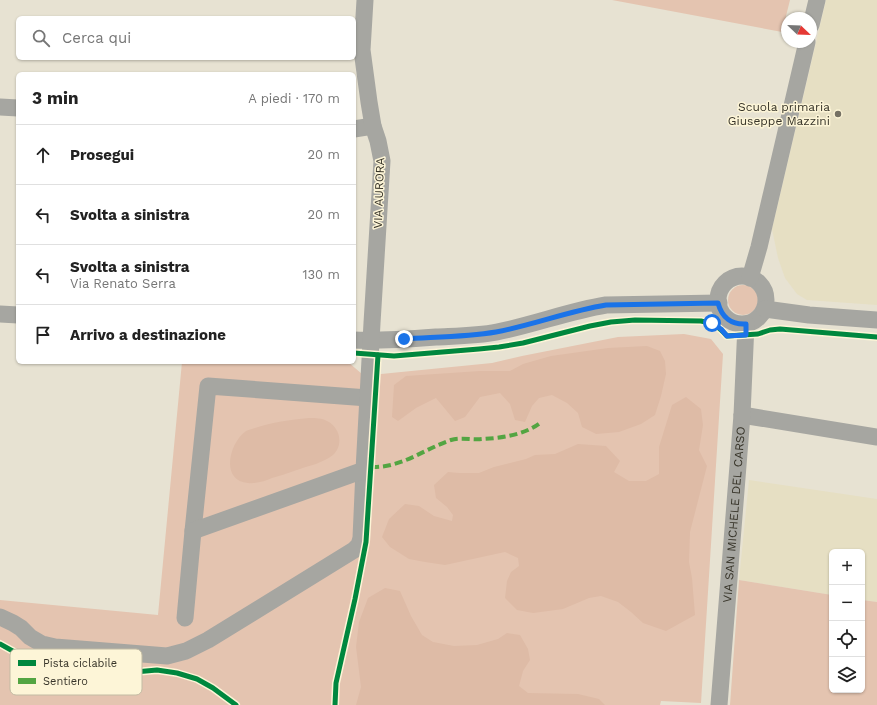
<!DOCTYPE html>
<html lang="it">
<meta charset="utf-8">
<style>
:root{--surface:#fff;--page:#f2f2f2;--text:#222;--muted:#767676;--line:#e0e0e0}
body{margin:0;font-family:"Work Sans",sans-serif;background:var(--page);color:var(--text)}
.controls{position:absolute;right:12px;bottom:12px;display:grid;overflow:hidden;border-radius:6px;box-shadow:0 1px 3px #0004}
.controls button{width:36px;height:36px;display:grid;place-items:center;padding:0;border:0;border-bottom:1px solid var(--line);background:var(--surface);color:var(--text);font:20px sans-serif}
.compass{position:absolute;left:781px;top:12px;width:36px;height:36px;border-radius:50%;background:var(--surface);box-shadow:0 1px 3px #0004;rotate:113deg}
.stop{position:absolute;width:12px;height:12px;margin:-9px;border:3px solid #1a73e8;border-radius:50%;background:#fff}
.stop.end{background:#1a73e8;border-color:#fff;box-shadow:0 1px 4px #0008}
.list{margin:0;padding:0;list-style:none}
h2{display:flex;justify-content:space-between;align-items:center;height:52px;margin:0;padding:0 16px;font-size:17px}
h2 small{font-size:13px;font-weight:400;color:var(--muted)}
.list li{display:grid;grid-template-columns:26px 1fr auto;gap:12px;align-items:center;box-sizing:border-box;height:60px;padding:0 16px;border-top:1px solid var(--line)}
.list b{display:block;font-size:15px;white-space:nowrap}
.list p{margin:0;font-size:13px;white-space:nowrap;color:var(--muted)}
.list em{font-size:13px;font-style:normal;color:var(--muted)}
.icon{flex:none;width:22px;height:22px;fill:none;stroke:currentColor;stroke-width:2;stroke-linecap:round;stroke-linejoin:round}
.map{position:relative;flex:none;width:877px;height:705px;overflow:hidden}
.search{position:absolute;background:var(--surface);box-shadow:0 1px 3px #0004;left:16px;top:16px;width:340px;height:44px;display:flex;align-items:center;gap:10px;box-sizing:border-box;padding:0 14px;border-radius:6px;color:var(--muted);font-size:15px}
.panel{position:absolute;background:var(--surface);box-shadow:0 1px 3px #0004;left:16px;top:72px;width:340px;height:292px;border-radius:6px}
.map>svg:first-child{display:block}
.built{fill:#e6dfc3}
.green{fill:#e4c4b0}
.forest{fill:#debba6}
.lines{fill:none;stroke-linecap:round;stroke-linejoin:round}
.minor{stroke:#a6a6a1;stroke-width:17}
.quiet{stroke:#53a542;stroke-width:4;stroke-dasharray:8 4;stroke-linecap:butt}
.cycleway-casing{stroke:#fdf5d7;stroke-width:8}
.cycleway{stroke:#00873e;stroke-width:5}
.route{stroke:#1a73e8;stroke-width:5}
.poi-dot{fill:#757164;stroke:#fdf5d7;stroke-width:1.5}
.labels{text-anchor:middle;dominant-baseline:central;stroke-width:3;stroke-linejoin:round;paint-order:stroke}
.poi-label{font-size:12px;fill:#373429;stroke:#fdf5d7;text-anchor:end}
.street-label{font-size:12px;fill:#373429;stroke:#fdf5d7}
.key{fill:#fdf5d7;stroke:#c2bba3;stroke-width:1}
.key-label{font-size:11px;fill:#373429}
</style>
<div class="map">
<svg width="877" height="705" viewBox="0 0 877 705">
<rect width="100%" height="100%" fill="#e7e2d2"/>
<g class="built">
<polygon points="826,0 877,0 877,305 807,300 797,294 785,278 778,258 772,229"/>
<polygon points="749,480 877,499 877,602 862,600 862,552 832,552 832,595 739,580"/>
</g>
<g class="green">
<polygon points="612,0 790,0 782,32"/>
<circle cx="743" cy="300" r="15"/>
<polygon points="684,334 711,339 723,354 701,703 661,701 660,705 0,705 0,600 158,615 182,362 348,362 362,374 381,374 492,363 522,356 618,337"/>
<polygon points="739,580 832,595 832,690 862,690 862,600 877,602 877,705 730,705"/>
</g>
<g class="forest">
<polygon points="647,346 660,351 665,361 666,374 661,396 655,415 641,424 619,432 596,434 582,427 578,413 567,403 552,395 539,398 532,406 525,422 515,420 510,404 500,393 480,397 465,417 455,421 436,398 416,408 398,421 392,417 394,385 406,376 480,371 510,371 523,364 551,356 608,348"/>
<polygon points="686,397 701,409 703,425 699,450 707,466 690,532 689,562 692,578 695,615 666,631 643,623 631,612 618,602 601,596 589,598 563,609 533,613 517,610 505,598 507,581 511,572 519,566 518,558 505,552 445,565 425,562 409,559 390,547 382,537 389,519 405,504 419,506 434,516 452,521 453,515 447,507 436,498 434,485 448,472 459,473 479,473 494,467 526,459 535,455 555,454 578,444 606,446 620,461 614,472 629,481 646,481 659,474 659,447 672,405"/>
<path d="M309,418C315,418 322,418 327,421C340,427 344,445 333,455C328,459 322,461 316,464C301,468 287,474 272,478C265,481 256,484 248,483C220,481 229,443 246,431C248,430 252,429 255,428C272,422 290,420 309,418Z"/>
<polygon points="385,588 400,591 411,616 422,635 433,642 454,646 477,645 498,639 507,633 520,635 528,649 530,660 523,671 519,686 528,693 578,694 599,699 605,705 356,705 361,687 356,647 359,622 368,598"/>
</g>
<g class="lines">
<g class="minor">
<polyline points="811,25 817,0"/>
<polyline points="0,107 18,108"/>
<polyline points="354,129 373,126"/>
<circle cx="742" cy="300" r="24"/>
<polyline points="750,278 759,247 807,42"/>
<polyline points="765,309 809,315 877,320"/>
<polyline points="0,314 18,315"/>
<path d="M354,340C381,341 409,339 436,337C456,336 477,336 497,332C533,325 569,311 606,305L719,303"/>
<polyline points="742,415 877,437"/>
<polyline points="193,531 208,386 368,398"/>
<polyline points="0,617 13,623 21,628 30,637 42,644 55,647 167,656 186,651 208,640 354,550 359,545 361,538 364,470"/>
<polyline points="185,618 193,531 364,470 372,323 382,161 378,141 373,126 369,102 362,50 365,0"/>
<path id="s1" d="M719,705L742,415L746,324"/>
</g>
<path class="quiet" d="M371,467C402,468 424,449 451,440C461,437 472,440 482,439C502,438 524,435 540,423"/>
<g class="cycleway-casing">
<g id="cycleway">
<path d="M354,353L394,356L479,349L499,347L523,343L590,326L611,322L635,320L701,321C714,324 718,326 727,336L758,334L770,330L780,329L877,337"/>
<polyline points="0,644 27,659 69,676 86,681 101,682 117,679 135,672 157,670 177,673 197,679 213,688 236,705"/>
<polyline points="335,705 336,683 355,599 366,542 378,355"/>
</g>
</g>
<use href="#cycleway" class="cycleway"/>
</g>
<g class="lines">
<path class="route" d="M404,339C435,337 466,337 496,332C533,325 569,311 606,305L718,303C722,318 732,325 746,324V335L727,336L721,329L712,323"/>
</g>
<circle class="poi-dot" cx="838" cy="114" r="4"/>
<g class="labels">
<g class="poi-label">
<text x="830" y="107">Scuola primaria<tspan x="830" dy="14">Giuseppe Mazzini</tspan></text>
</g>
<g class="street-label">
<text transform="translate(379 193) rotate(-88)">VIA AURORA</text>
<text stroke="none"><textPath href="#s1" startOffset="191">VIA SAN MICHELE DEL CARSO</textPath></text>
</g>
</g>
<rect x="10" y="649" width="132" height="46" rx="6" class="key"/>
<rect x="18" y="660" width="18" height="6" fill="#00873e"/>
<rect x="18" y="678" width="18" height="6" fill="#53a542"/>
<g class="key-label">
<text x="43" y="667">Pista ciclabile</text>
<text x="43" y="685">Sentiero</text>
</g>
</svg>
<div class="controls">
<button>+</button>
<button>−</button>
<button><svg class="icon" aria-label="locate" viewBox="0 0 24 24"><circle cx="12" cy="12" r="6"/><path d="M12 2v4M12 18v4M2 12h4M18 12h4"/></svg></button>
<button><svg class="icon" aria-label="layers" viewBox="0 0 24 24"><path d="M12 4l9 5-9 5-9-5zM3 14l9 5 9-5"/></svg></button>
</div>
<svg class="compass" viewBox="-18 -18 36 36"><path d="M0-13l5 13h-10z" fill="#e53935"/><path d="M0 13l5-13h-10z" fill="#767676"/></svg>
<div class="stop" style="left:712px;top:323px"></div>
<div class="stop end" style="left:404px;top:339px"></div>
<div class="search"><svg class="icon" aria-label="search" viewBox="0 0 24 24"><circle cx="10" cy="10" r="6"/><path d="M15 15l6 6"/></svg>Cerca qui</div>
<section class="panel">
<h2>3 min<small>A piedi · 170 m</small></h2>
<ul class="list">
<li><svg class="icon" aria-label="ahead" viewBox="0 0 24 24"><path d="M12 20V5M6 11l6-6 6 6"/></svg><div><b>Prosegui</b></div><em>20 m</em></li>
<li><svg class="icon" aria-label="left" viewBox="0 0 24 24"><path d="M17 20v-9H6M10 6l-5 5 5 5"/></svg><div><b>Svolta a sinistra</b></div><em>20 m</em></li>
<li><svg class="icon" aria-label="left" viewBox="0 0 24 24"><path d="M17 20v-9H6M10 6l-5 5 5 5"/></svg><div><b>Svolta a sinistra</b><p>Via Renato Serra</p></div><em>130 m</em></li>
<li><svg class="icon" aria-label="arrive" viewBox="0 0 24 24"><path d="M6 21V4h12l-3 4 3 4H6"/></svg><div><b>Arrivo a destinazione</b></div></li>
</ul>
</section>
</div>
